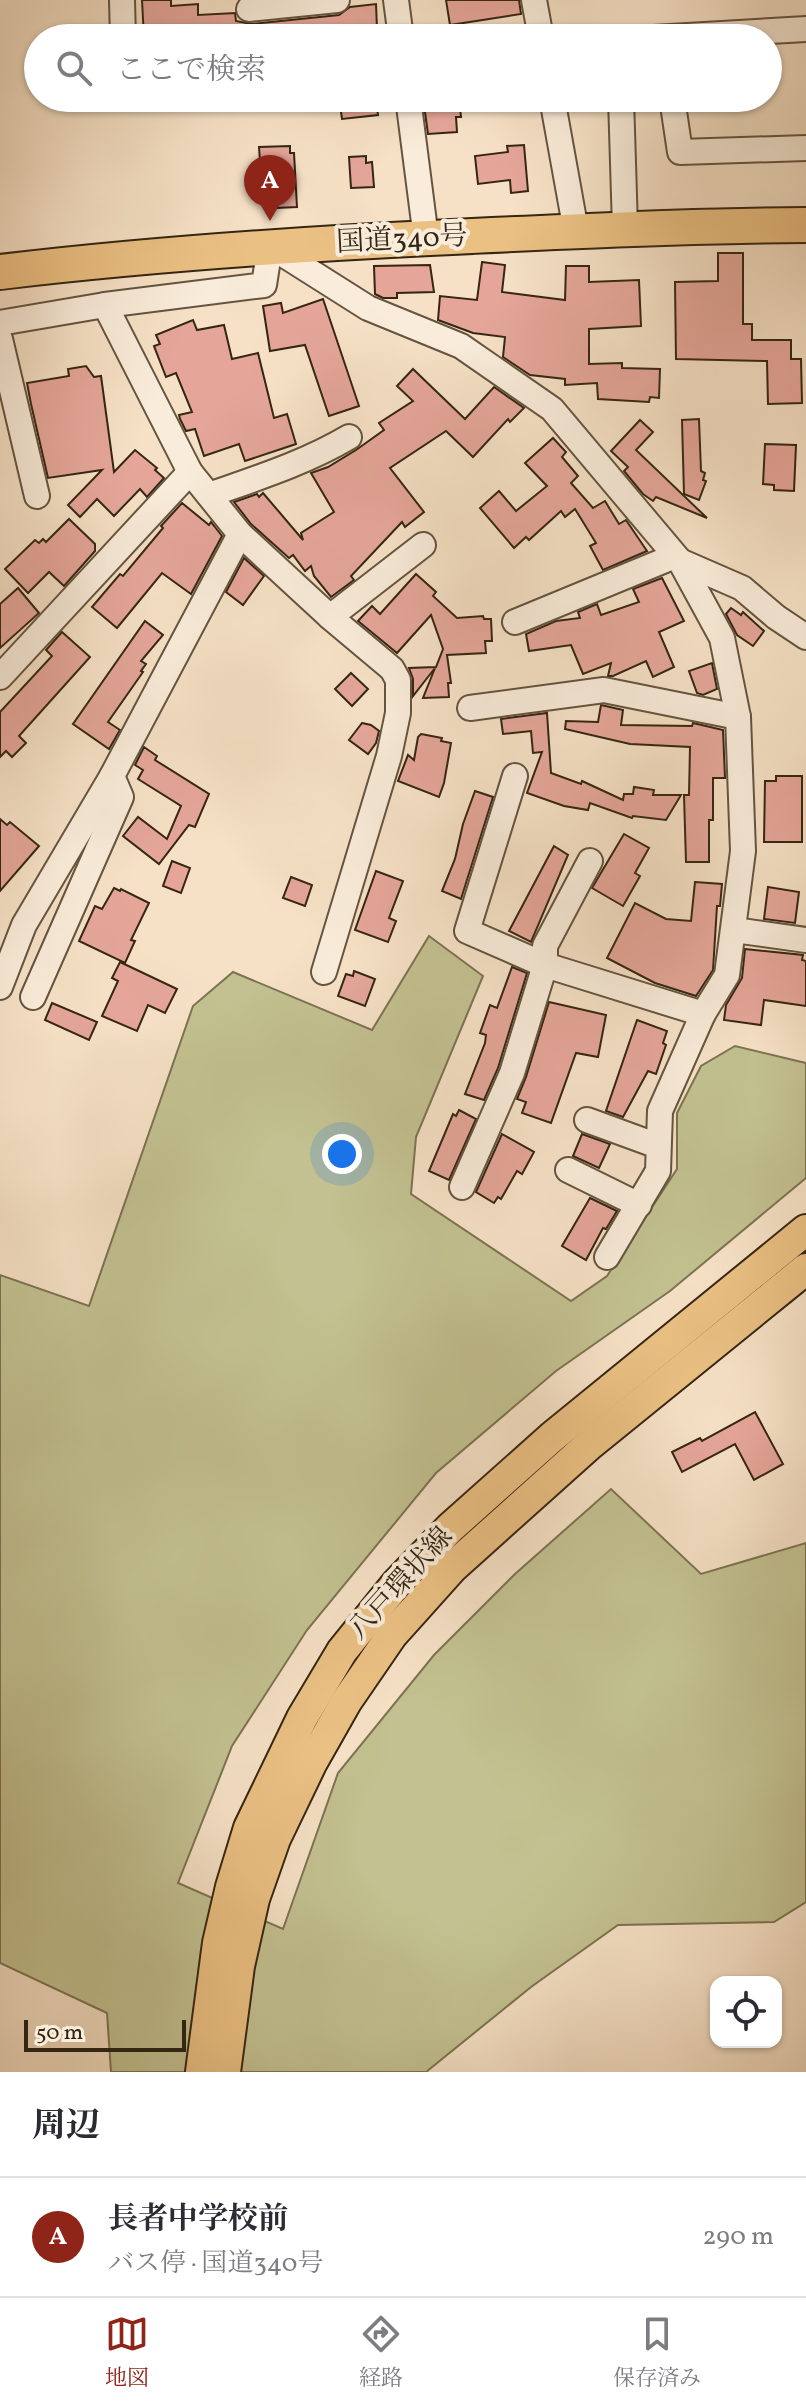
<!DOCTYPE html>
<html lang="ja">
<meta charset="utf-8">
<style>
:root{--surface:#fff;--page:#f2f2f3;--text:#2b2b33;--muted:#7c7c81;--line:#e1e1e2;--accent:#8f2418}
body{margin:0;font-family:Vollkorn,"Noto Serif JP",serif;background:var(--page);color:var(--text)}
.controls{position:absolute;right:24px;bottom:24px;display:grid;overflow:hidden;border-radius:16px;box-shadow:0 2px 6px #0004}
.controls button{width:72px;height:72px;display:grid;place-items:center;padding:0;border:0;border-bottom:2px solid var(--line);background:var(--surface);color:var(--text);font:40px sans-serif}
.scale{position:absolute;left:24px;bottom:20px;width:162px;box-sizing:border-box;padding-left:8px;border:4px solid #352513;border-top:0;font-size:22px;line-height:28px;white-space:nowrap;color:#352513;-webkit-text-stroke:6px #f9ecda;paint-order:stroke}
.you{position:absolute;left:342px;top:1154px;width:28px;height:28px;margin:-20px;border:6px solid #fff;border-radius:50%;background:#1a73e8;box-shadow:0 0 0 12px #1a73e833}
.badge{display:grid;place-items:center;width:52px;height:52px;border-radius:50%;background:var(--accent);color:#fff;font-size:26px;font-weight:700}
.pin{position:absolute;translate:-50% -66px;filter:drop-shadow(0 2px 4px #0008)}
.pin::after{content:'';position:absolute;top:42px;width:28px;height:24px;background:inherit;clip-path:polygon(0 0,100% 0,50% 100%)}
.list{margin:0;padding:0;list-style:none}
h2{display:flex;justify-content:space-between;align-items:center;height:104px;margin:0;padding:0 32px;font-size:34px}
h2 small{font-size:26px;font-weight:400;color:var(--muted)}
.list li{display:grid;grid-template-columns:52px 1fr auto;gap:24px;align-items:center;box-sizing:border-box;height:120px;padding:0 32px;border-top:2px solid var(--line)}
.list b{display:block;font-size:30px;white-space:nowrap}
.list p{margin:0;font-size:26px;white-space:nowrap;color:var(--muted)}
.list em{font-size:26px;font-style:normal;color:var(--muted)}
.icon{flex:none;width:44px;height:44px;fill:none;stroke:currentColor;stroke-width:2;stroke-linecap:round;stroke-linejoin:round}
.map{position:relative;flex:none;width:806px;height:2072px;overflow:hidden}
.search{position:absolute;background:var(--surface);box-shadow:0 2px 6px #0004;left:24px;right:24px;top:24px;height:88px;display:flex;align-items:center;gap:20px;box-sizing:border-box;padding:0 28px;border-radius:44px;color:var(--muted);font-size:30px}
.sheet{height:224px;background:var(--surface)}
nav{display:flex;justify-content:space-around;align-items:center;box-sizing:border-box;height:112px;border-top:2px solid var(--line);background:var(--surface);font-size:22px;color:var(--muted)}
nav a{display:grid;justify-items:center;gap:4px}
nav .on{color:var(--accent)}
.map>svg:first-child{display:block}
.green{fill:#c3c191;stroke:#7c7352;stroke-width:2}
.building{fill:#e5a699;stroke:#352513;stroke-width:2}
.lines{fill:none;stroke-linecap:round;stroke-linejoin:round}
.minor-casing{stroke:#655440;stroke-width:28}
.major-casing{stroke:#352513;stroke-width:34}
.highway-casing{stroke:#352513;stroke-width:38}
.minor{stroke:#f9ecda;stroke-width:24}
.major{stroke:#ebc083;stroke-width:30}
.highway{stroke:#ebc083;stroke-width:34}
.labels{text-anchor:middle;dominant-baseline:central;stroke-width:8;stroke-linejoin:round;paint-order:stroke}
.street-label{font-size:28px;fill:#352513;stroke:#f9ecda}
</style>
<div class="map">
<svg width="806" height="2072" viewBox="0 0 806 2072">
<rect width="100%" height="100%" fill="#f6e1c6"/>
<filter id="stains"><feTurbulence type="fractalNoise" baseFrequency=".0025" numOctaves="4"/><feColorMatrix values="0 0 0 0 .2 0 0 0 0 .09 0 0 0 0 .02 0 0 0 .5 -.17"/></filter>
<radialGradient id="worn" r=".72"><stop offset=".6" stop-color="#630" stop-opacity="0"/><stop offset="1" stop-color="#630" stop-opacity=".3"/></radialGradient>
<polygon class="green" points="429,936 483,976 416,1137 411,1194 571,1301 607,1276 677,1169 677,1113 701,1066 735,1046 806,1063 806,1178 670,1291 556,1371 436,1473 307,1630 232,1746 178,1883 283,1929 338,1773 434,1655 515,1574 611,1489 701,1574 806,1543 806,1902 774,1922 618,1925 531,1987 426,2072 111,2072 107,2013 0,1963 0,1275 89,1306 193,1006 233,972 372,1030"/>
<g class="building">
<polygon points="142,0 171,0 171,6 198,4 198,15 235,13 236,21 251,24 339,15 350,7 376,4 377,29 353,30 353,32 349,32 349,38 144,38"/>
<polygon points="446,0 519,0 521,14 450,25"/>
<polygon points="339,98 376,98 378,115 342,119"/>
<polygon points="423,98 459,98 461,117 456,117 457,132 428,134"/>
<polygon points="524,145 528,191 511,193 510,180 478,184 475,156 508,152 507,146"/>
<polygon points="290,146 290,153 294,153 297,207 276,208 275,189 262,190 259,147"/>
<polygon points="366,156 366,163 372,162 374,187 351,188 349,157"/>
<polygon points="718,253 743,253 743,324 752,324 752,340 791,340 791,359 801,359 802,403 768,404 767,361 676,359 675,282 718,281"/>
<polygon points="482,262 505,265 502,292 565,300 566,266 589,266 589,282 639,280 641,326 589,329 589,364 622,363 622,368 660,369 659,398 650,397 649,402 598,399 597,383 565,385 565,379 530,375 503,357 505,337 473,333 438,320 440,296 477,300"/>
<polygon points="430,265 434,292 397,293 397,298 383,298 375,294 374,266"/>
<polygon points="323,299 359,406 329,416 305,345 270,351 263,306 281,303 283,313"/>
<polygon points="193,320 197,330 224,325 232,359 258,353 274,418 287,414 296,444 245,461 239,444 204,456 195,429 186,431 180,419 179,415 192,412 176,373 166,377 154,346 160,344 156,335"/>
<polygon points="86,366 94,377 101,376 114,472 135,450 157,468 155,470 164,478 147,497 140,489 114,516 97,499 80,517 68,505 102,470 48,478 31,404 27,383 69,376 68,369"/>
<polygon points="413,369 465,419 494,387 524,408 510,422 508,419 473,457 446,431 390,468 424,512 405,527 402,522 351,576 354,580 331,597 314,576 311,566 305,571 293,555 289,558 251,524 234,502 257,494 259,497 263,493 303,540 301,533 334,512 311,473 328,467 356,450 384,430 379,423 413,401 397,386"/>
<polygon points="699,419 701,471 705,473 703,480 706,481 699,500 684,494 682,420"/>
<polygon points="640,420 653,432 636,450 707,518 656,497 653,501 643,494 624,471 628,467 611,451"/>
<polygon points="553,438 566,452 562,457 578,476 571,483 593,508 605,501 619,524 626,520 647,551 603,570 590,546 596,543 575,509 565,517 561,511 529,540 526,537 514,548 480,508 499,491 516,511 547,486 525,463"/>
<polygon points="765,444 796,445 794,491 774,490 774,485 763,484"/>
<polygon points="182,503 209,525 211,522 222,536 191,594 162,573 117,628 92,607 120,574 123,576 163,528 161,526"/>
<polygon points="69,519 95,544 95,551 64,586 49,572 28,593 5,569 35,540 39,543 43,539 46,542"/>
<polygon points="244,558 264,576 243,605 226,592"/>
<polygon points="416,574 436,592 433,596 457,618 483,616 484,619 491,619 492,641 485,641 486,653 447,655 451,683 448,683 449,697 423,698 435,668 413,696 413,679 409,668 436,667 443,649 431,615 397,653 358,621 372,606 380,614"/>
<polygon points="662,578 684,621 659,632 674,667 653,677 646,661 613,676 608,676 611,663 583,674 571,645 529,651 526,634 556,621 580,618 578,612 597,604 601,615 639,602 633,589"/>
<polygon points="18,588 39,613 0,648 0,604"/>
<polygon points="731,608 741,615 743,612 764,631 753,646 737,635 726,614"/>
<polygon points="145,621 163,635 141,661 146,664 141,671 143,672 108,722 120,730 109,749 73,724"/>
<polygon points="62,632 90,657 19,736 26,743 12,757 6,751 0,757 0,712 52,656 46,650"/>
<polygon points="712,663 717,689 703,695 697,693 689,671"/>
<polygon points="351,673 368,689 352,706 335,689"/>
<polygon points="601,705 623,710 621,725 692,726 693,723 723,730 725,778 713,778 713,820 709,820 709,862 686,862 684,795 689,795 690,747 630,744 565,729 566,721 598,722"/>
<polygon points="547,713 551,773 581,784 582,781 623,800 624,794 633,794 634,787 654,790 653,795 681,795 666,820 633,816 632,818 590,803 588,810 564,806 527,793 542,752 533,753 531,731 503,734 501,719"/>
<polygon points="362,723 371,725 379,731 376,743 368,754 349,740"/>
<polygon points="421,734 442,738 441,741 451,743 444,783 439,797 398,781 408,755 414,760 418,737"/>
<polygon points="144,747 157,756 155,760 209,794 195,827 189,825 159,864 123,836 138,817 167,839 181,806 138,779 143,770 135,765"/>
<polygon points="776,776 802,776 802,842 764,842 765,781 776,781"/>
<polygon points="475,791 493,797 461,899 442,891 455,859 463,824"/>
<polygon points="0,819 7,825 10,822 39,846 0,891"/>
<polygon points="624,834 649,848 635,873 640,876 623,906 592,888"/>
<polygon points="554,846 568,855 531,942 509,931"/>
<polygon points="172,861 190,868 181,893 163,886"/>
<polygon points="376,871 403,881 389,918 396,921 388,942 355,930"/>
<polygon points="291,877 312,885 305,906 283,898"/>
<polygon points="695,882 722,884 720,906 717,906 713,970 696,996 655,983 607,958 635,903 666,919 691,921"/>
<polygon points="768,887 799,892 795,923 764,919"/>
<polygon points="114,888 120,891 121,889 149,903 131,940 135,941 125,963 79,941 95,906 102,909"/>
<polygon points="745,949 803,955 802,960 806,961 806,1006 764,1000 761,1025 724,1020 726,1005 742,978"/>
<polygon points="120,962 177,989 165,1013 148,1005 137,1031 102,1016 118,981 112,978"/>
<polygon points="512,967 527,973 498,1068 484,1100 465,1094 485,1043 486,1035 480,1033 490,1005 497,1008"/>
<polygon points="354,971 375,979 365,1006 338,996 346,974 353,976"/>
<polygon points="549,1002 606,1015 598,1057 576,1053 551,1123 522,1113 526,1102 517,1099 526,1077"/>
<polygon points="52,1003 97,1022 89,1040 45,1020"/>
<polygon points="637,1020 667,1031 663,1043 666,1045 656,1074 648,1071 623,1117 606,1111"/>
<polygon points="459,1110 476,1119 449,1180 429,1171 453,1114 456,1116"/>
<polygon points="502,1134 534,1152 522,1174 517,1171 501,1199 498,1197 494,1203 476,1192"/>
<polygon points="582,1134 610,1144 599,1168 573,1156"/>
<polygon points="590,1198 617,1211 606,1229 603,1228 586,1260 562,1246"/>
<polygon points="755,1412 783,1464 754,1480 735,1444 682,1472 672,1452 700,1438 702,1441"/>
</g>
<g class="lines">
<g class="minor-casing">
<g id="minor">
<polyline points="122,0 123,38"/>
<polyline points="396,0 401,38"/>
<polyline points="534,0 541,38"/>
<polyline points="249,9 337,0"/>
<polyline points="653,38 806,29"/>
<polyline points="408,98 426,238"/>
<polyline points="552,98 576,231"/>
<polyline points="621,98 625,228"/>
<polyline points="672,98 680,152 806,148"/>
<polyline points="105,305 190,472"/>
<polyline points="0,323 105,305 264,285 270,246 368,308 461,346 552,409 680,561 722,638 738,717 743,851 727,975 703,1014 660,1111 658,1171 607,1257"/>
<polyline points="0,339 37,496"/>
<path d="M209,495C257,478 305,463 349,437"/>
<polyline points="680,561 742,588 776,617 806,637"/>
<polyline points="515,622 675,556"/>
<polyline points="0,677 190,472 240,534 330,617 423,545"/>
<polyline points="470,708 604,690 738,717"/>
<polyline points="515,776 467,931 545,965 703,1014"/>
<polyline points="734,930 806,940"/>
<polyline points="324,972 389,756 398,713 398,680 392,669 330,617"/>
<polyline points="0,987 24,925 112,776 240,534"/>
<polyline points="33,997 121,797 112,776"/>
<polyline points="587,1120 658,1146"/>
<polyline points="568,1170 639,1205"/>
<polyline points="462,1187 512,1073 545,965 545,946 590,861"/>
</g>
</g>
<g class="major-casing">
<g id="major">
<polyline points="201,2072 218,1943 231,1887 249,1828 302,1718 342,1651 397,1583 450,1528 552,1437 806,1230"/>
<polyline points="225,2072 239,1966 254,1899 275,1839 312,1762 346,1702 392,1635 453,1567 589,1445 806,1269"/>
</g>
</g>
<g class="highway-casing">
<path id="highway" d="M0,272C143,255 286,245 430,238C555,232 680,226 806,225"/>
</g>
<use href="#minor" class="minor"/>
<use href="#major" class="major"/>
<use href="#highway" class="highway"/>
</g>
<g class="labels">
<g class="street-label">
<text transform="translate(402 240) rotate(-3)">国道340号</text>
<text transform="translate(401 1584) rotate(-48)">八戸環状線</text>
</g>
</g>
<rect width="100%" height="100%" filter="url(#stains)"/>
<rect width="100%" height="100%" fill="url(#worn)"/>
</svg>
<div class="controls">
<button><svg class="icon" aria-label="locate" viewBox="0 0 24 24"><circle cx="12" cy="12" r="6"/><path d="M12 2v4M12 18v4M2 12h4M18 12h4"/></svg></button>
</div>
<div class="scale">50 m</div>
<div class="you"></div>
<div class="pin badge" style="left:270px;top:221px">A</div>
<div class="search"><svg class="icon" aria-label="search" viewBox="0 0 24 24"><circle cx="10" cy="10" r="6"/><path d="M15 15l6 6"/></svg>ここで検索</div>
</div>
<section class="sheet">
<h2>周辺<small></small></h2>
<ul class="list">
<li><span class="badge">A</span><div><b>長者中学校前</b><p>バス停 · 国道340号</p></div><em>290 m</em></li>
</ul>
</section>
<nav>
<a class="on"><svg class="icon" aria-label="map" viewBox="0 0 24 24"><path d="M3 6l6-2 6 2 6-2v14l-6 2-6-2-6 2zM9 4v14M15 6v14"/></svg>地図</a>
<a><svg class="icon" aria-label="directions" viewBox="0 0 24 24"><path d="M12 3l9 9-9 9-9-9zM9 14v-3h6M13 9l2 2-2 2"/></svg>経路</a>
<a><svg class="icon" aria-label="saved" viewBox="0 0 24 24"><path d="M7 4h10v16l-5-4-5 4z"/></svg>保存済み</a>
</nav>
